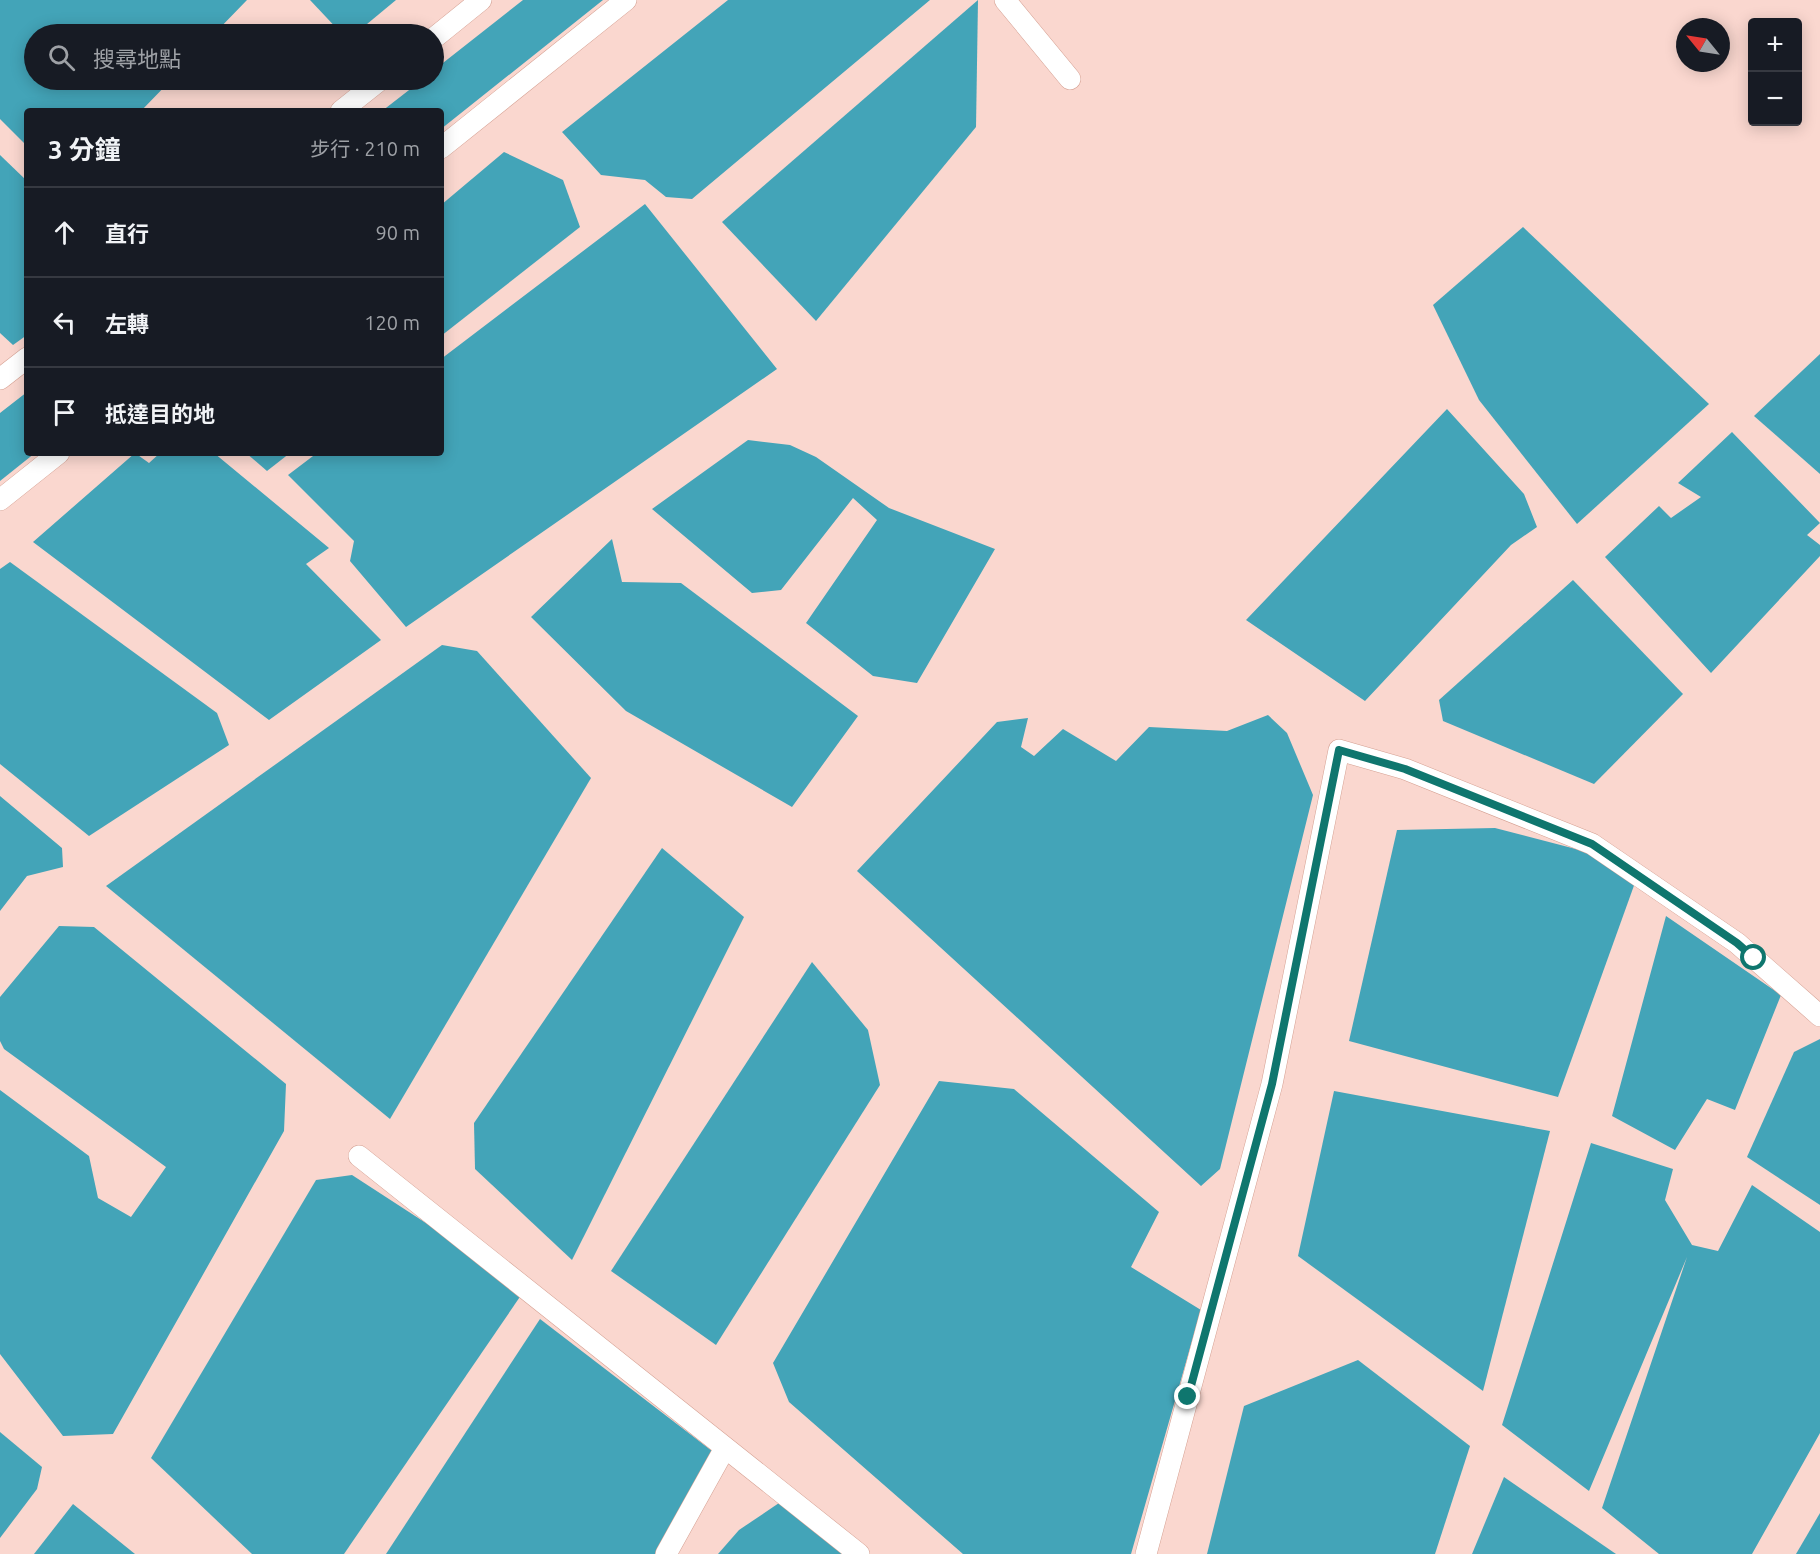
<!DOCTYPE html>
<html lang="zh-TW">
<meta charset="utf-8">
<style>
:root{--surface:#171b24;--page:#242831;--text:#f1f3f6;--muted:#9ea1a6;--line:#363941}
body{margin:0;font-family:Ubuntu,"Noto Sans TC",sans-serif;background:var(--page);color:var(--text)}
.controls{position:absolute;right:18px;top:18px;display:grid;overflow:hidden;border-radius:6px;box-shadow:0 3px 15px #0003}
.controls button{width:54px;height:54px;display:grid;place-items:center;padding:0;border:0;border-bottom:2px solid var(--line);background:var(--surface);color:var(--text);font:30px sans-serif}
.compass{position:absolute;left:1676px;top:18px;width:54px;height:54px;border-radius:50%;background:var(--surface);box-shadow:0 3px 15px #0003;rotate:300deg}
.stop{position:absolute;width:18px;height:18px;margin:-14px;border:4px solid #0f766e;border-radius:50%;background:#fff}
.stop.end{background:#0f766e;border-color:#fff;box-shadow:0 2px 6px #0008}
.list{margin:0;padding:0;list-style:none}
h2{display:flex;justify-content:space-between;align-items:center;height:78px;margin:0;padding:0 24px;font-size:26px}
h2 small{font-size:20px;font-weight:400;color:var(--muted)}
.list li{display:grid;grid-template-columns:39px 1fr auto;gap:18px;align-items:center;box-sizing:border-box;height:90px;padding:0 24px;border-top:2px solid var(--line)}
.list b{display:block;font-size:22px;white-space:nowrap}
.list em{font-size:20px;font-style:normal;color:var(--muted)}
.icon{flex:none;width:33px;height:33px;fill:none;stroke:currentColor;stroke-width:2;stroke-linecap:round;stroke-linejoin:round}
.map{position:relative;flex:none;width:1820px;height:1554px;overflow:hidden}
.search{position:absolute;background:var(--surface);box-shadow:0 3px 15px #0003;left:24px;top:24px;width:420px;height:66px;display:flex;align-items:center;gap:15px;box-sizing:border-box;padding:0 21px;border-radius:33px;color:var(--muted);font-size:22px}
.panel{position:absolute;background:var(--surface);box-shadow:0 3px 15px #0003;left:24px;top:108px;width:420px;height:348px;border-radius:6px}
.map>svg:first-child{display:block}
.water{fill:#43a4b8}
.lines{fill:none;stroke-linecap:round;stroke-linejoin:round}
.lane-casing{stroke:#d5a092;stroke-width:22}
.lane{stroke:#fff;stroke-width:21}
.route{stroke:#0f766e;stroke-width:8}
</style>
<div class="map">
<svg width="1820" height="1554" viewBox="0 0 1820 1554">
<rect width="100%" height="100%" fill="#fad7cf"/>
<g class="water">
<polygon points="0,0 247,0 214,34 34,34 34,80 171,80 141,111 27,111 27,146 0,119"/>
<polygon points="310,0 396,0 355,34 342,34"/>
<polygon points="523,0 603,0 441,129 441,111 382,111 422,80 434,80 434,70"/>
<polygon points="728,0 930,0 692,199 666,197 645,180 601,175 562,132"/>
<polygon points="978,0 976,127 816,321 722,222"/>
<polygon points="504,152 563,180 580,227 441,336 441,205"/>
<polygon points="0,155 27,181 27,335 13,345 0,333"/>
<polygon points="645,204 777,369 406,627 350,561 354,541 288,475 317,453 441,453 441,359"/>
<polygon points="1523,227 1709,404 1577,524 1479,400 1433,305"/>
<polygon points="1820,354 1820,474 1754,416"/>
<polygon points="27,392 27,453 35,453 0,481 0,413"/>
<polygon points="1447,409 1524,494 1537,527 1511,545 1365,701 1246,620"/>
<polygon points="1732,432 1820,523 1807,535 1820,545 1820,556 1711,673 1605,557 1659,506 1671,518 1701,497 1678,483"/>
<polygon points="748,440 790,445 816,457 889,508 995,549 917,683 873,676 806,623 877,520 853,498 781,590 752,593 652,509"/>
<polygon points="135,453 149,463 160,453 214,453 329,548 306,564 381,640 269,720 33,542"/>
<polygon points="246,453 290,453 267,471"/>
<polygon points="612,539 622,582 681,583 858,716 792,807 626,711 531,617"/>
<polygon points="10,562 217,713 229,745 89,836 0,764 0,569"/>
<polygon points="1573,580 1683,694 1594,784 1443,721 1439,700"/>
<polygon points="442,645 477,651 591,778 390,1119 106,886"/>
<polygon points="1268,715 1287,733 1313,795 1220,1169 1201,1186 857,871 997,722 1028,718 1021,747 1034,756 1063,729 1116,761 1149,727 1227,731"/>
<polygon points="0,796 62,848 63,867 27,876 0,911"/>
<polygon points="1495,828 1641,866 1558,1097 1349,1041 1397,830"/>
<polygon points="662,848 744,917 572,1260 475,1169 474,1123"/>
<polygon points="1666,916 1781,995 1735,1110 1707,1099 1675,1150 1612,1116"/>
<polygon points="59,926 94,927 286,1084 284,1131 113,1434 63,1436 0,1354 0,1090 89,1156 98,1198 131,1217 166,1167 4,1049 0,1041 0,997"/>
<polygon points="812,962 868,1030 880,1085 716,1345 611,1271"/>
<polygon points="1820,1039 1820,1205 1747,1157 1794,1052"/>
<polygon points="939,1081 1014,1089 1159,1212 1131,1267 1201,1310 1131,1554 963,1554 789,1402 773,1363"/>
<polygon points="1334,1091 1550,1131 1483,1391 1298,1256"/>
<polygon points="1591,1143 1673,1169 1665,1200 1692,1245 1718,1251 1752,1185 1820,1232 1820,1433 1752,1554 1659,1554 1602,1508 1687,1257 1589,1491 1502,1425"/>
<polygon points="352,1175 526,1288 344,1554 252,1554 151,1458 316,1180"/>
<polygon points="540,1319 716,1454 656,1554 386,1554"/>
<polygon points="1358,1360 1470,1446 1435,1554 1207,1554 1244,1406"/>
<polygon points="0,1432 42,1467 37,1489 0,1538"/>
<polygon points="1504,1477 1616,1554 1472,1554"/>
<polygon points="779,1503 848,1554 718,1554 739,1530"/>
<polygon points="73,1504 135,1554 34,1554"/>
<polygon points="1820,1513 1820,1554 1796,1554"/>
</g>
<g class="lines">
<g class="lane-casing">
<g id="lane">
<polyline points="1005,0 1070,79"/>
<polyline points="434,38 481,0"/>
<polyline points="341,111 380,80"/>
<polyline points="441,148 626,0"/>
<polyline points="0,379 27,358"/>
<polyline points="0,500 59,453"/>
<polyline points="359,1156 859,1554"/>
<polyline points="666,1554 725,1448"/>
<polyline points="1146,1554 1272,1084 1339,750 1405,769 1592,844 1737,943 1820,1016"/>
</g>
</g>
<use href="#lane" class="lane"/>
</g>
<g class="lines">
<polyline class="route" points="1188,1397 1272,1084 1339,750 1405,769 1592,844 1737,943 1754,958"/>
</g>
</svg>
<div class="controls">
<button>+</button>
<button>−</button>
</div>
<svg class="compass" viewBox="-18 -18 36 36"><path d="M0-13l5 13h-10z" fill="#e53935"/><path d="M0 13l5-13h-10z" fill="#9ea1a6"/></svg>
<div class="stop" style="left:1754px;top:958px"></div>
<div class="stop end" style="left:1188px;top:1397px"></div>
<div class="search"><svg class="icon" aria-label="search" viewBox="0 0 24 24"><circle cx="10" cy="10" r="6"/><path d="M15 15l6 6"/></svg>搜尋地點</div>
<section class="panel">
<h2>3 分鐘<small>步行 · 210 m</small></h2>
<ul class="list">
<li><svg class="icon" aria-label="ahead" viewBox="0 0 24 24"><path d="M12 20V5M6 11l6-6 6 6"/></svg><div><b>直行</b></div><em>90 m</em></li>
<li><svg class="icon" aria-label="left" viewBox="0 0 24 24"><path d="M17 20v-9H6M10 6l-5 5 5 5"/></svg><div><b>左轉</b></div><em>120 m</em></li>
<li><svg class="icon" aria-label="arrive" viewBox="0 0 24 24"><path d="M6 21V4h12l-3 4 3 4H6"/></svg><div><b>抵達目的地</b></div></li>
</ul>
</section>
</div>
